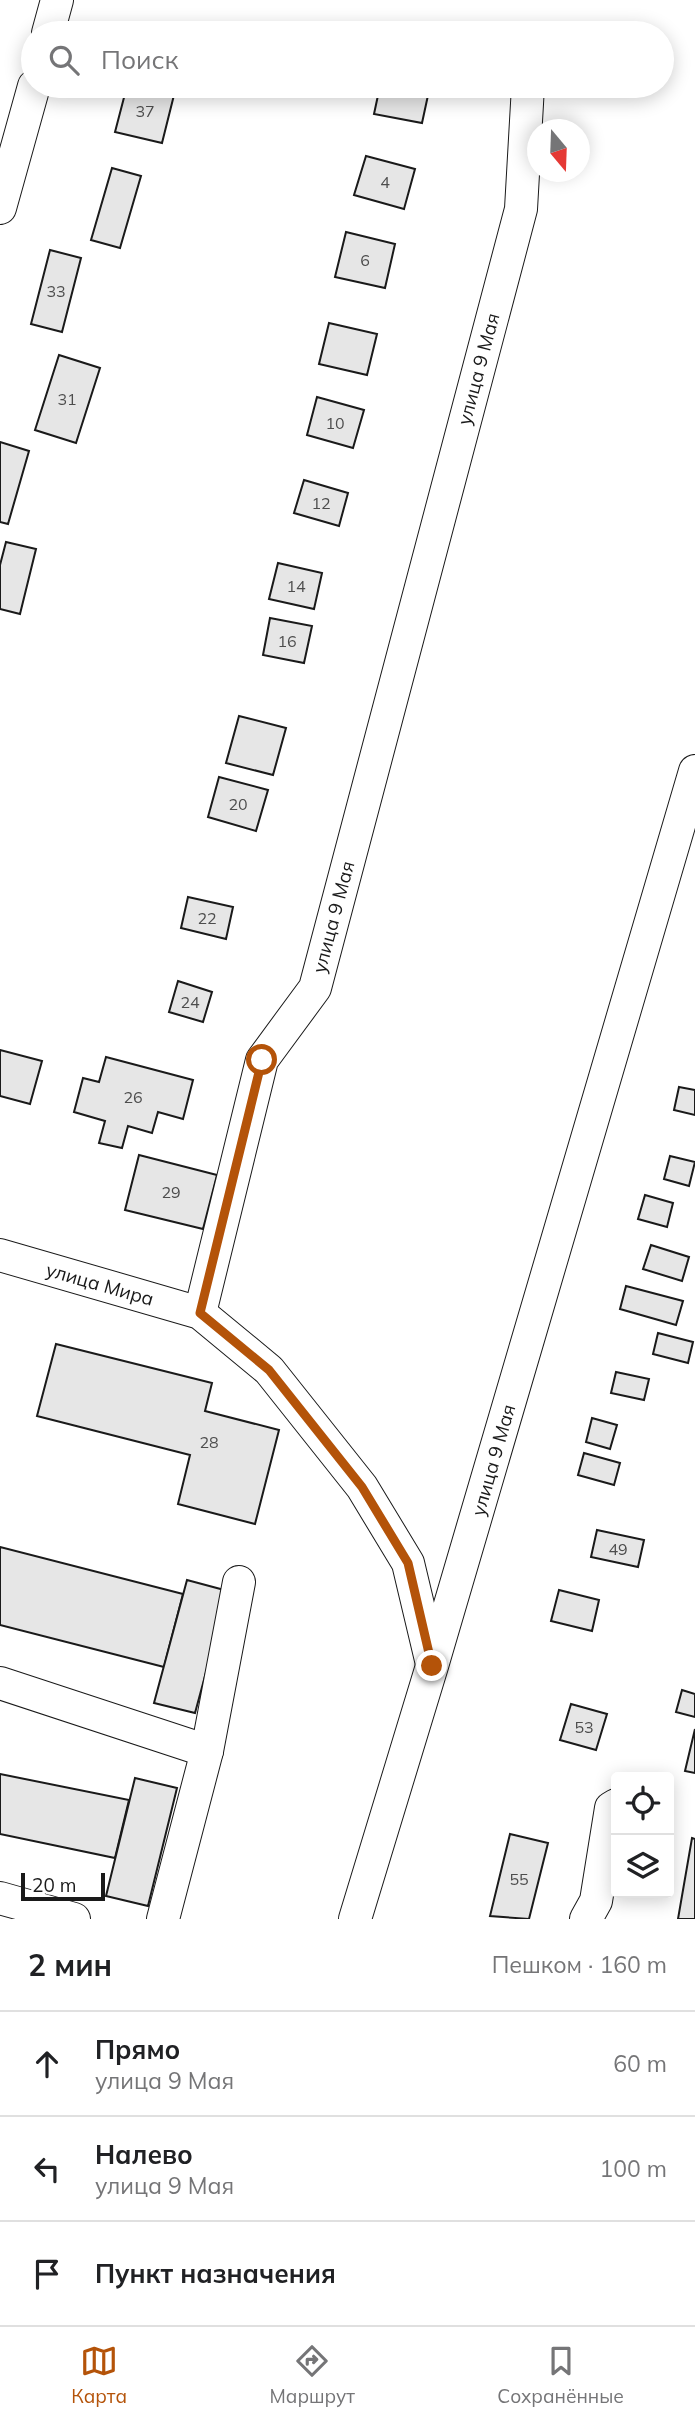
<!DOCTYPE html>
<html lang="ru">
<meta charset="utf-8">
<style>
:root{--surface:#fff;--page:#f2f2f2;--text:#202124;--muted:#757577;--line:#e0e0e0;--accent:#b45309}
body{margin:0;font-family:Mulish,sans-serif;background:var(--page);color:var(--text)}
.controls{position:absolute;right:21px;bottom:21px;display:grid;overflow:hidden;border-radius:7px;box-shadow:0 4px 18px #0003}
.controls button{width:63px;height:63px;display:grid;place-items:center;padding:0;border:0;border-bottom:2px solid var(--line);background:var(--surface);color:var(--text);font:35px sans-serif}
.compass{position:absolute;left:527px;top:119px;width:63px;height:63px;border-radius:50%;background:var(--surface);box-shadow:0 4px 18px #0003;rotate:161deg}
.scale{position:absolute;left:21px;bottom:18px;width:84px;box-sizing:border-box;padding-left:7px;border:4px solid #1a1a1a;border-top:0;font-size:19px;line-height:24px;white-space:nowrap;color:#1a1a1a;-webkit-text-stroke:5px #fff;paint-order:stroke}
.stop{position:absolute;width:21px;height:21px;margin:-16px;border:5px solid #b45309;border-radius:50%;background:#fff}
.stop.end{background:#b45309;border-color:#fff;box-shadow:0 2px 7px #0008}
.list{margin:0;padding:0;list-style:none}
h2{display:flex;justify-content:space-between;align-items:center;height:91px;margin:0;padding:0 28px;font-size:30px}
h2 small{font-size:23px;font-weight:400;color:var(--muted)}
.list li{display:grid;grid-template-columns:46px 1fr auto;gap:21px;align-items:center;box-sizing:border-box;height:105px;padding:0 28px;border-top:2px solid var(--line)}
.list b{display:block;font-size:26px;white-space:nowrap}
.list p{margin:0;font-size:23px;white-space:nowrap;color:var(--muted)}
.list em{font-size:23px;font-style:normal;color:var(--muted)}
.icon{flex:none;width:38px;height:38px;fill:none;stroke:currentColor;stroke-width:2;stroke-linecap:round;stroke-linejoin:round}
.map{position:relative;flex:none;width:695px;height:1919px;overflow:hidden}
.search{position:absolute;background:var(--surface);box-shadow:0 4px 18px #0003;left:21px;right:21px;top:21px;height:77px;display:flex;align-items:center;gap:18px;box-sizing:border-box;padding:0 24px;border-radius:38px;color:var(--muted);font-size:26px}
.sheet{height:406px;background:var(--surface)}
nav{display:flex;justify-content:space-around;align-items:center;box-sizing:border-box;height:98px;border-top:2px solid var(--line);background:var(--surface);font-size:19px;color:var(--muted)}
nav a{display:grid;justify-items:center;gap:4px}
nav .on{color:var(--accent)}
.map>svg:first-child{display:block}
.building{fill:#e6e6e6;stroke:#1a1a1a;stroke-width:2}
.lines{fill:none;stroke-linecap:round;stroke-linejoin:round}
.minor-casing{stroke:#1a1a1a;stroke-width:34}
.minor{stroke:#fff;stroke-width:32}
.route{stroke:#b45309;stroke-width:9}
.labels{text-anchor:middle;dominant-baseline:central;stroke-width:5;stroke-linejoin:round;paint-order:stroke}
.number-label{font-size:16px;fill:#4d4d4d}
.street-label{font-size:19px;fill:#1a1a1a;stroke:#fff}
</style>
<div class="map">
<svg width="695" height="1919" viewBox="0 0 695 1919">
<rect width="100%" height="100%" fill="#fff"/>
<g class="building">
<polygon points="127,86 154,86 175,91 162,143 115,132"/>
<polygon points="380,86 430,86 422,123 374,114"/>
<polygon points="366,156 415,169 404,209 354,195"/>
<polygon points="112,168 141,176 120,248 91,240"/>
<polygon points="346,232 395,244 385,288 335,277"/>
<polygon points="50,250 81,258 62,332 31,324"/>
<polygon points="329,323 377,334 367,375 319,364"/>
<polygon points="59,355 100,368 76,443 35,430"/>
<polygon points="317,397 364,410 353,448 307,435"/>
<polygon points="0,442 29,451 8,524 0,522"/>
<polygon points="304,480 348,493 339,526 294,513"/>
<polygon points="6,542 36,549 20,614 0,609 0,565"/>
<polygon points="278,563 322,573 314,609 269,599"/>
<polygon points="270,618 312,626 304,663 263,655"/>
<polygon points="239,716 286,728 273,775 226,763"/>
<polygon points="219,777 268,790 256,831 208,817"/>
<polygon points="188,897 233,907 226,939 181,928"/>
<polygon points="178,981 212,992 203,1022 169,1012"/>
<polygon points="0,1050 42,1061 30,1104 0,1096"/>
<polygon points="106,1057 193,1080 183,1119 158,1112 152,1133 128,1126 122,1148 99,1143 105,1121 74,1112 83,1078 99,1082"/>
<polygon points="679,1087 695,1090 695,1115 674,1110"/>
<polygon points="139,1155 217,1175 203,1229 125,1210"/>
<polygon points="670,1156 695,1162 689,1186 664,1179"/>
<polygon points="645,1195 673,1203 667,1227 638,1219"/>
<polygon points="651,1245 689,1257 682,1281 643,1269"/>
<polygon points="626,1286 683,1301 676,1325 620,1309"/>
<polygon points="658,1333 693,1342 688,1363 653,1354"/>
<polygon points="56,1344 212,1383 205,1411 279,1430 255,1524 178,1504 190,1455 37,1416"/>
<polygon points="616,1372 649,1379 644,1400 611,1393"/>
<polygon points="592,1418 617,1425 610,1449 586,1442"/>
<polygon points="584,1453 620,1463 614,1485 578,1475"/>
<polygon points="597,1530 644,1540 638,1567 591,1557"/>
<polygon points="0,1547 183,1594 164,1667 0,1625"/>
<polygon points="187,1580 228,1591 195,1713 154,1703"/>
<polygon points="559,1590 599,1600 592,1631 551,1621"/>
<polygon points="682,1690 695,1694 695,1717 676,1712"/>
<polygon points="571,1704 607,1714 596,1750 560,1740"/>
<polygon points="695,1729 695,1773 685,1771"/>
<polygon points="0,1774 129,1800 115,1858 0,1834"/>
<polygon points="135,1778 177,1788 148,1906 106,1896"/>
<polygon points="510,1834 548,1843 529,1919 490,1916"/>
<polygon points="692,1838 695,1839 695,1919 678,1919"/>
</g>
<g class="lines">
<g class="minor-casing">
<g id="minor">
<polyline points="48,33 57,0"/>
<polyline points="0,208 34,86"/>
<polyline points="0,1255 200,1313 269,1370 362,1487 408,1563 432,1664"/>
<polyline points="200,1313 262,1060 315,988 521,209 528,86"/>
<polyline points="0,1683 207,1751"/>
<polyline points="0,1898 74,1919"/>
<polyline points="163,1919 207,1751 239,1582"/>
<polyline points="355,1919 432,1666 695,771"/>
<polyline points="586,1919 596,1901 611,1808 616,1805"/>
</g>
</g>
<use href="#minor" class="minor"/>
</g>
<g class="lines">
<polyline class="route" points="262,1060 200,1313 269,1370 362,1487 408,1563 432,1666"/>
</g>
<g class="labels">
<g class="number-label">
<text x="145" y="111">37</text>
<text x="385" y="182">4</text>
<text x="365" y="260">6</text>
<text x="56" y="291">33</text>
<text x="67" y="399">31</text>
<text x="335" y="423">10</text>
<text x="321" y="503">12</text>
<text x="296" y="586">14</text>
<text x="287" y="641">16</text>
<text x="238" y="804">20</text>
<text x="207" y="918">22</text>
<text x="190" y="1002">24</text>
<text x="133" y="1097">26</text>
<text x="171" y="1192">29</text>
<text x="209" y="1442">28</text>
<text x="618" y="1549">49</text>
<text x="584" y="1727">53</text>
<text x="519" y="1879">55</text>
</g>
<g class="street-label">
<text transform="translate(478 369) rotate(-75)">улица 9 Мая</text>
<text transform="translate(333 917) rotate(-75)">улица 9 Мая</text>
<text transform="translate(100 1284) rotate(16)">улица Мира</text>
<text transform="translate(493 1460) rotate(-74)">улица 9 Мая</text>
</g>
</g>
</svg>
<div class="controls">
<button><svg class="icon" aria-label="locate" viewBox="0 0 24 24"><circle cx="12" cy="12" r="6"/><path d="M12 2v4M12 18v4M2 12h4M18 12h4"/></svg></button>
<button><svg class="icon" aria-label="layers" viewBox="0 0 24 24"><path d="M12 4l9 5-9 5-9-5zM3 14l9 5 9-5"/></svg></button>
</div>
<svg class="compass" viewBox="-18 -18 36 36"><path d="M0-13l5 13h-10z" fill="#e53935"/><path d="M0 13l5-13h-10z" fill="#757577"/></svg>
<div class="scale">20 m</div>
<div class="stop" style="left:262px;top:1060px"></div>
<div class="stop end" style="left:432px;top:1666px"></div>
<div class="search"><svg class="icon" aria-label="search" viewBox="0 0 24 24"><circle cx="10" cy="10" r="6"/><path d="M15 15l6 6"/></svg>Поиск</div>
</div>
<section class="sheet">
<h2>2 мин<small>Пешком · 160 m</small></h2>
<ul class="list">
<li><svg class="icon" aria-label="ahead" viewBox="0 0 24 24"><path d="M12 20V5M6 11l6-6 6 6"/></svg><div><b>Прямо</b><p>улица 9 Мая</p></div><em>60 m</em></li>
<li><svg class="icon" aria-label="left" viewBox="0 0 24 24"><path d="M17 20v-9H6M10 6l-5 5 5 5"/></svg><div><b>Налево</b><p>улица 9 Мая</p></div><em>100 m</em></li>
<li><svg class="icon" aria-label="arrive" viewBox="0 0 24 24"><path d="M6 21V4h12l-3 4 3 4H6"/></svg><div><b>Пункт назначения</b></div></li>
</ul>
</section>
<nav>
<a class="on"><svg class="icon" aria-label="map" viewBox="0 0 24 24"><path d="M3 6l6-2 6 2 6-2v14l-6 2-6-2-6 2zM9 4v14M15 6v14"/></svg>Карта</a>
<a><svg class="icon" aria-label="directions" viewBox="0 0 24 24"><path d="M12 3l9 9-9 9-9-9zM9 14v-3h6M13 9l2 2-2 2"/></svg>Маршрут</a>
<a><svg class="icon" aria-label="saved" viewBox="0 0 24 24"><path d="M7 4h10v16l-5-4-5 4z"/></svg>Сохранённые</a>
</nav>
